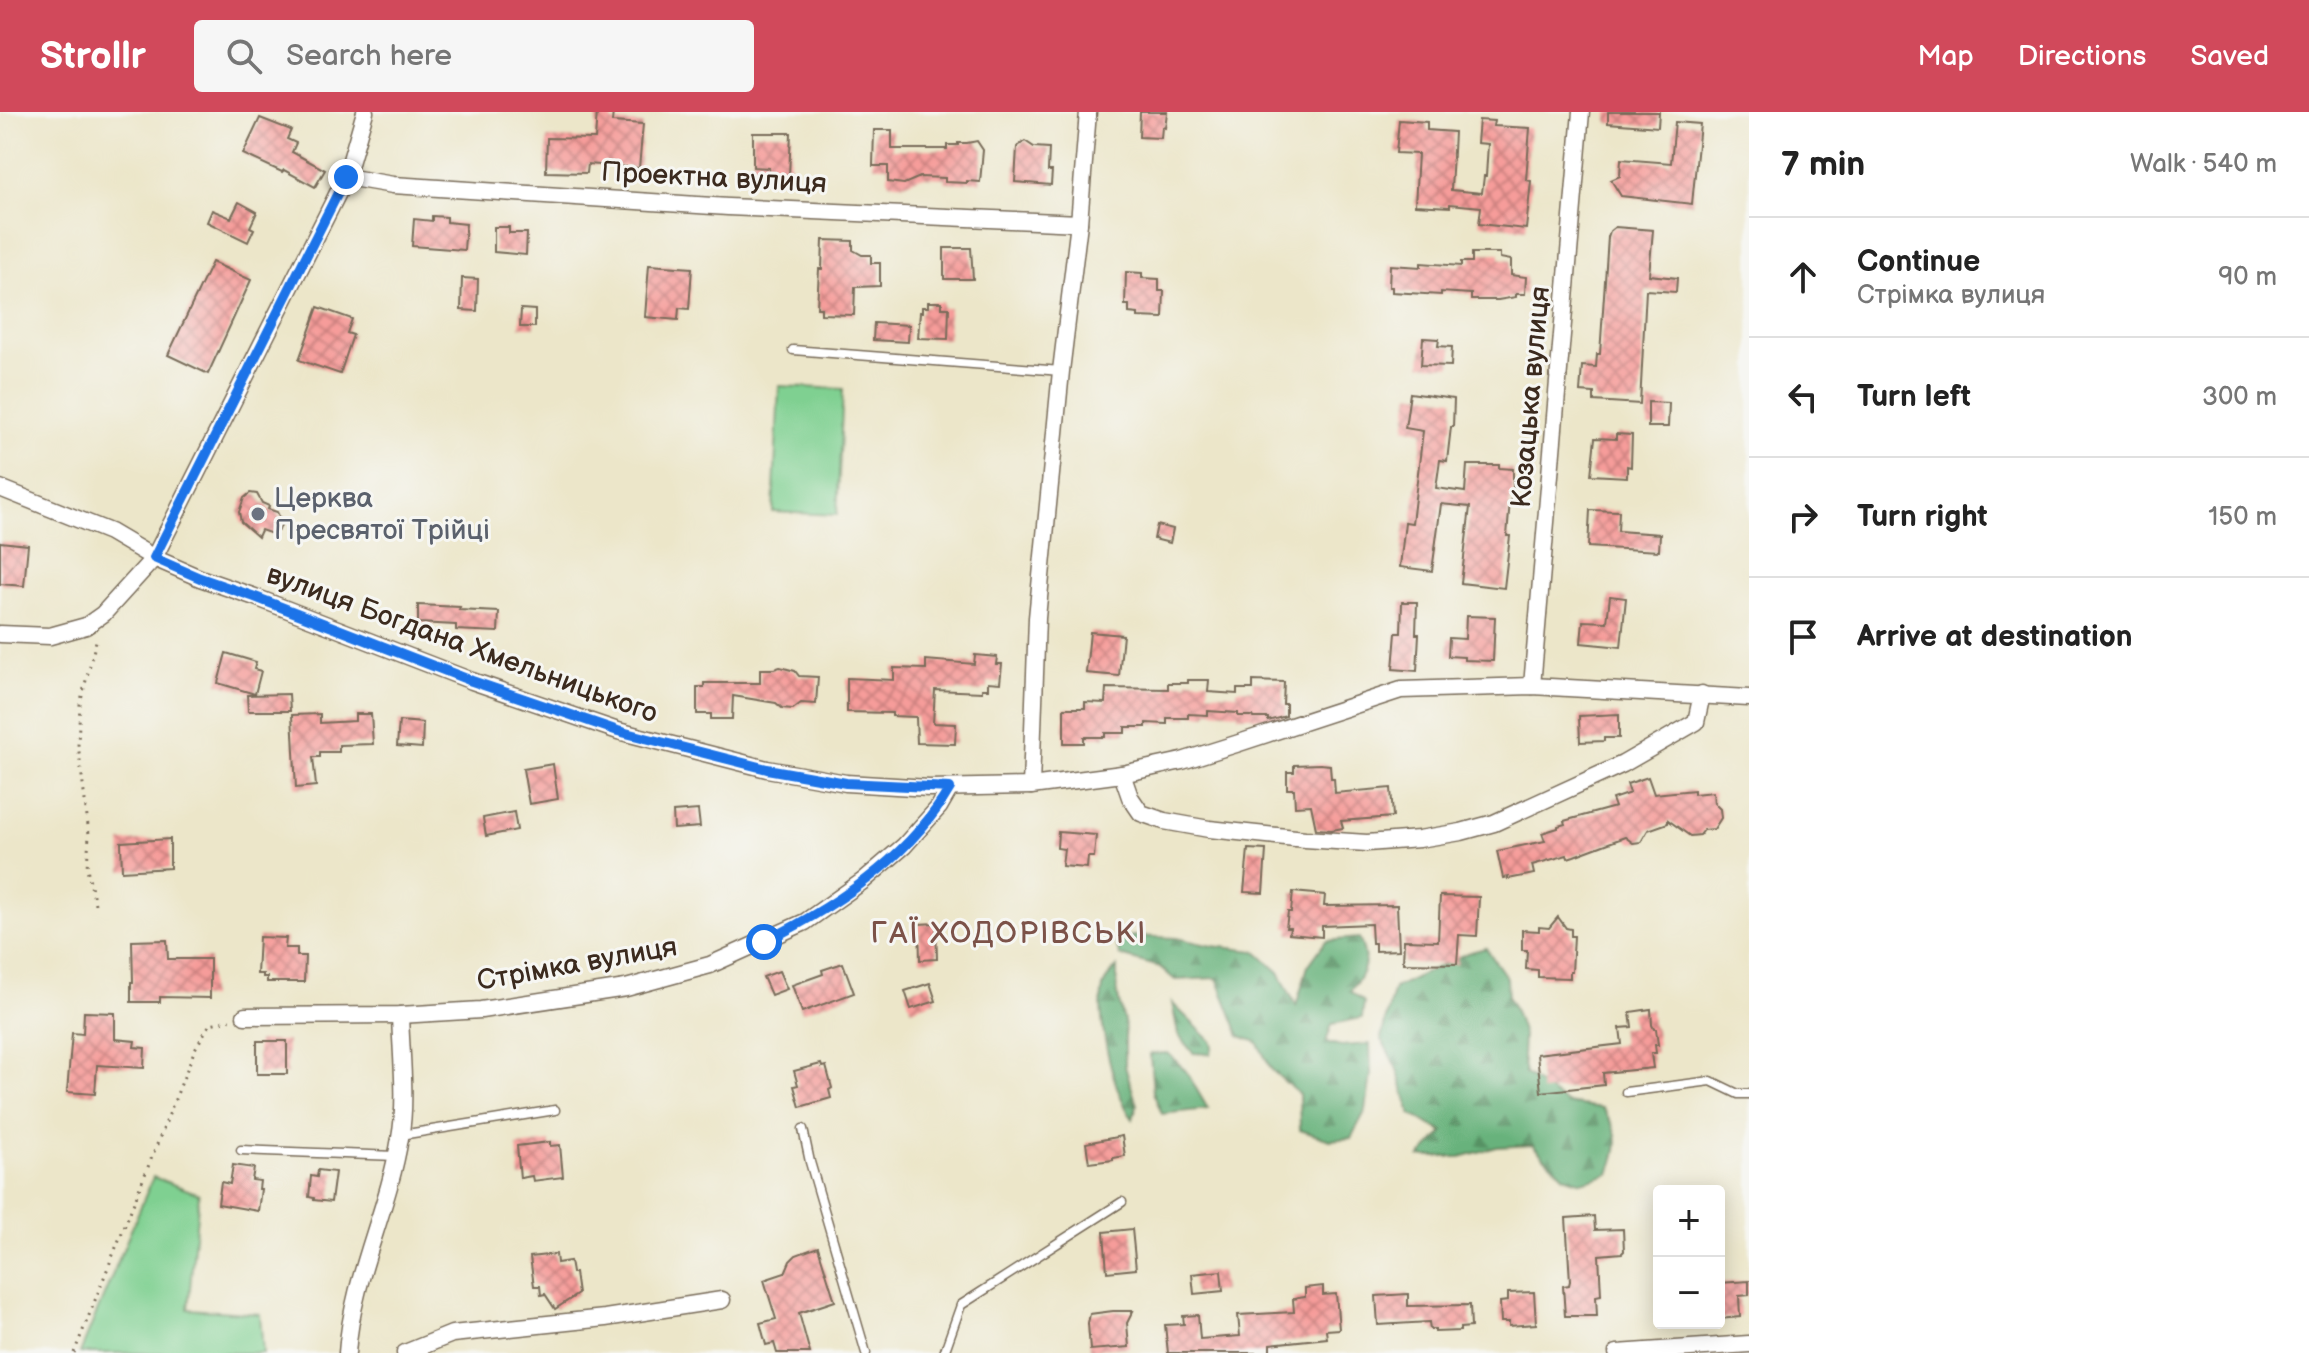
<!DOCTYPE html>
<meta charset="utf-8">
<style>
:root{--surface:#fff;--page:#f6f6f6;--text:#222;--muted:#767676;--line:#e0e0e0;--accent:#d1495b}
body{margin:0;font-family:"Balsamiq Sans",sans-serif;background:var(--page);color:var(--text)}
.controls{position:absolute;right:24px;bottom:24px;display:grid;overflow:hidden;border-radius:8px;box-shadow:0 4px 20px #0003}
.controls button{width:72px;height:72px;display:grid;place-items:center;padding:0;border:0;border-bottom:2px solid var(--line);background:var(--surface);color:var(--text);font:40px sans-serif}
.stop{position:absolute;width:24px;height:24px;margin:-18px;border:6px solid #1a73e8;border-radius:50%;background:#fff}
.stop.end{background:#1a73e8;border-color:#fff;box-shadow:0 2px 8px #0008}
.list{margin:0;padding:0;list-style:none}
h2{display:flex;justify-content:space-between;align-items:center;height:104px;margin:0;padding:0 32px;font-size:34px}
h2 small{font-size:26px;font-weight:400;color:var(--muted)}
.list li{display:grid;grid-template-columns:52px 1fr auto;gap:24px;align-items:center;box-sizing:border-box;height:120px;padding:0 32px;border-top:2px solid var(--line)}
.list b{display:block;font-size:30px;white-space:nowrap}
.list p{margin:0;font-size:26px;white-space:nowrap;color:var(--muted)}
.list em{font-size:26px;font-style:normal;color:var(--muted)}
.icon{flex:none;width:44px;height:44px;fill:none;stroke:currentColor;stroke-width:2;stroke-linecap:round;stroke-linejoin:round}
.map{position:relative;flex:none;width:1749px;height:1241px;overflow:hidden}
header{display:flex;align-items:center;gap:48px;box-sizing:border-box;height:112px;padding:0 40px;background:var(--accent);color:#fff}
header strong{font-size:38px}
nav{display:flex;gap:44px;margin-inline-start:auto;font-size:28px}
.search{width:560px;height:72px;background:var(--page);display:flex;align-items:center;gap:20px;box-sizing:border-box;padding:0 28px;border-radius:8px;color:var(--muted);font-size:30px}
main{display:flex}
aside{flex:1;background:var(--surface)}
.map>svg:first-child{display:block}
.green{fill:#7fd091;stroke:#5d7d58;stroke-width:2}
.forest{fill:url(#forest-firs);stroke:#516e4c;stroke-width:2}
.building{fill:url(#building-cross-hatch)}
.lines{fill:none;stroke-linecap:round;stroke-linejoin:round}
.service-casing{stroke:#796c5a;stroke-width:11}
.minor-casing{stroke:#796c5a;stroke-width:19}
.path{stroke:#796c5a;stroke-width:3;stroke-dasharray:2 6;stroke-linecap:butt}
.service{stroke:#fff;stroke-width:8}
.minor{stroke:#fff;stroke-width:16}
.route{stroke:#1a73e8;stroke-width:10}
.worship-dot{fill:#6b7280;stroke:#f6f6f2;stroke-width:3}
.labels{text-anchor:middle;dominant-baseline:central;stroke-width:6;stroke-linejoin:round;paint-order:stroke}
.street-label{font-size:28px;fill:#3b2a1e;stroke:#f6f6f2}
.worship-label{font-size:28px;fill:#5b616d;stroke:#f6f6f2;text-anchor:start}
.neighbourhood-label{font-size:30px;letter-spacing:2px;fill:#7c5249;stroke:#f6f6f2}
</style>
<header>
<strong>Strollr</strong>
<div class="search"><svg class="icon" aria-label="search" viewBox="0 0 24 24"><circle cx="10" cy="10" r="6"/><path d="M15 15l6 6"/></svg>Search here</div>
<nav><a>Map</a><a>Directions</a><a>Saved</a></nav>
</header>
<main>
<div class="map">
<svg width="1749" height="1241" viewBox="0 0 1749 1241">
<defs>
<pattern id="forest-firs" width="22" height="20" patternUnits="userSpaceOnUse" patternTransform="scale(2)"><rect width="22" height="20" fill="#67b27b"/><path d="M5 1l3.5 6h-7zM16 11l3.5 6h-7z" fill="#569164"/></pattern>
<pattern id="building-cross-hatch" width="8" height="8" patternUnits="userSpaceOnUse" patternTransform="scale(2)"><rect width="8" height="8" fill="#f69c9a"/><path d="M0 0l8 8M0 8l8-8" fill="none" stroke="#c87f7d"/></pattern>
</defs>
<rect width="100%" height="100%" fill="#f6f6f2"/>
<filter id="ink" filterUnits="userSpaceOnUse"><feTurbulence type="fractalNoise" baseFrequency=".0125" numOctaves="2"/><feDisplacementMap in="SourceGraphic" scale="16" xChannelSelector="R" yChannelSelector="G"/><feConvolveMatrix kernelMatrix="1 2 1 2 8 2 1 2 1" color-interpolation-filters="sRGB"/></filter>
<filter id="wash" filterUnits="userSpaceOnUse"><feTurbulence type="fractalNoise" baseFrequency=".006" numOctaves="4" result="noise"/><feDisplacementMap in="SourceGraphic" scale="32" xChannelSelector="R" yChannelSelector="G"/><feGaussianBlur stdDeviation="1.8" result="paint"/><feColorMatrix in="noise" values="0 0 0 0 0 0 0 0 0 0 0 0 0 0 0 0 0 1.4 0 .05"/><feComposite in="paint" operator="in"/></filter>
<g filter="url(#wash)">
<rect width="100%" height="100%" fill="#ece6c9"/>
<g class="green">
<polygon points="779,274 843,277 837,403 773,400"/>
<polygon points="153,1065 199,1082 188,1197 260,1202 263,1241 80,1241"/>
</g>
<g class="forest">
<path d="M1134,824L1176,826L1212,834L1255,839L1279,860L1296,894L1308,854L1326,829L1359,826C1369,849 1366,860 1350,879L1364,890L1362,906L1332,912L1326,930L1341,934L1370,932L1371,963L1366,998L1351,1026L1330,1028L1300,1018L1299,982L1272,958L1257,930L1240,924L1217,866L1175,868L1160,855L1120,844L1114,827Z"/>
<path d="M1486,836L1507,866L1508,886L1514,896L1523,923L1522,945L1525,962L1566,991L1602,996C1621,1022 1620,1032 1609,1062L1582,1070L1564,1064L1532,1033L1497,1035L1460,1045H1420L1443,1020L1411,1002L1397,957L1381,926L1394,876L1467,841Z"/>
<path d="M1117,855V881L1125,914V954L1137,993L1133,1007C1114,982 1096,907 1103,875C1104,868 1112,861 1117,855Z"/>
<polygon points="1172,891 1211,929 1213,934 1210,942 1193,941 1178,922"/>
<polygon points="1168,941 1186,959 1208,997 1162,1002 1153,980 1150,942"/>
</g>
<g id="blocks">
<g class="building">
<polygon points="597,0 613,0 612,10 643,12 639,56 588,52 587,61 546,60 547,26 595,27"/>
<polygon points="1140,0 1167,0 1165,16 1162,15 1161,26 1139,25"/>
<polygon points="1608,0 1659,0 1658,15 1608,11"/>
<polygon points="260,6 291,18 287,27 296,31 292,40 325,58 315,75 284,58 282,60 243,42"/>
<polygon points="1399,8 1427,10 1427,18 1454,20 1451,78 1482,81 1484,64 1486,64 1488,32 1477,31 1479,8 1494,9 1493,14 1530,16 1526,68 1531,69 1526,117 1479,112 1481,95 1450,92 1450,95 1415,93 1418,42 1396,41"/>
<polygon points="1675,10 1700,12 1692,92 1621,84 1611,68 1620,64 1621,47 1671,51"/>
<polygon points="874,18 892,18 892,37 947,37 947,33 958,33 958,31 967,31 977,29 983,38 980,70 967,69 967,71 945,70 945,66 920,65 904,72 888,70 888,54 873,54"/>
<polygon points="753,21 791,21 789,63 769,63 769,56 753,55"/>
<polygon points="1025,29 1034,35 1049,36 1048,59 1052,59 1051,73 1015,70 1017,35"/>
<polygon points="239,90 257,100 250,115 254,117 248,130 207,110 212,98 231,106"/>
<polygon points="432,104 447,105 447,110 466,112 464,138 412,134 414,107 432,109"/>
<polygon points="494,115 509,115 509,121 527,121 526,143 494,140"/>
<polygon points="1615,115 1653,118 1649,163 1677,166 1676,180 1646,178 1640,292 1594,289 1594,281 1580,280 1582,254 1596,255 1597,242 1600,242 1608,125 1610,119"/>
<polygon points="823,128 853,129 853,138 862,143 871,143 871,151 880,151 880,174 855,175 854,203 821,202 821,196 817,196 819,157 822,157"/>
<polygon points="944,136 971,136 973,167 944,167"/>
<polygon points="1472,141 1500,141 1500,146 1511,148 1511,163 1526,165 1525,182 1516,182 1516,185 1498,188 1471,188 1471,182 1441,180 1441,183 1392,180 1392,175 1389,175 1390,153 1421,155 1421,151 1461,154 1461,150 1472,150"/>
<polygon points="212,150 251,168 208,262 168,243"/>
<polygon points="649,153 692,156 689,197 679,196 678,208 645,205"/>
<polygon points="1126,160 1142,161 1142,166 1159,167 1159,179 1164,179 1163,206 1138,205 1138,202 1129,201 1129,193 1125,193"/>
<polygon points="462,166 478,167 477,199 461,198"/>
<polygon points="928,190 942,190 942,196 949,196 948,227 918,226 920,200 922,200 922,195 928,195"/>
<polygon points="318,195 352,207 347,221 353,223 340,262 299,248"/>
<polygon points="521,197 535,198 535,215 520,215"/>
<polygon points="874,211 909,213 908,230 873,228"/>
<polygon points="1423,226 1439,227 1438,234 1452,235 1451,254 1421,253"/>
<polygon points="1410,281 1454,287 1453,315 1451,315 1447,349 1440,348 1436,376 1465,380 1467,353 1499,353 1499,356 1513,357 1513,388 1510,388 1507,424 1510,424 1504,476 1461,471 1470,395 1441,392 1432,459 1400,455 1405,410 1412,411 1423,319 1405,316"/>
<polygon points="1648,290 1669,291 1668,315 1648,315"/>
<polygon points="1616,322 1632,323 1631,355 1627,354 1627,365 1591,363 1595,326 1616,327"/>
<polygon points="250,381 257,382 262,391 269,394 268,397 277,400 282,410 279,418 272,422 261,418 258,425 241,410 239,400 244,386"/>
<polygon points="1590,398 1619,399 1618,419 1660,422 1659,439 1588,435"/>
<polygon points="1157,413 1173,417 1170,431 1154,427"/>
<polygon points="0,430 28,433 24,474 0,472"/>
<polygon points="1610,484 1626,486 1621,535 1581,531 1583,509 1607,510"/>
<polygon points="1402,490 1417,490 1416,522 1419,522 1417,559 1393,557 1396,521 1401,521"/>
<polygon points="418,493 460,495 459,498 499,500 498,520 456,518 456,513 418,511"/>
<polygon points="1466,504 1495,505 1493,549 1464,548 1464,545 1448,544 1449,526 1465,527"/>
<polygon points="1090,520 1123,523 1119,564 1086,561"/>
<polygon points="226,541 256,550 254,557 261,559 255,582 218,571"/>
<polygon points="975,543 997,545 996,552 1002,552 1000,571 988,570 988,577 982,577 982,580 935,578 933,611 956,612 955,632 917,631 916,605 892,604 892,601 847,600 847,566 894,568 894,556 926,557 926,548 974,552"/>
<polygon points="780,555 795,559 799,564 818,565 816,592 801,591 793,597 782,596 776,591 733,584 732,607 711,607 711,602 697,602 697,575 704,575 704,571 760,571 760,557 774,557"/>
<polygon points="1188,568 1209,568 1208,580 1237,582 1237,577 1253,577 1253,569 1284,570 1283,592 1286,592 1286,604 1268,609 1268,606 1253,606 1252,604 1238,604 1238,601 1208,599 1208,603 1188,602 1188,606 1167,606 1167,612 1146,611 1146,615 1125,615 1125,621 1105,621 1105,625 1084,625 1084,631 1064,631 1064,596 1085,596 1085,590 1105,591 1106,576 1168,577 1168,571 1188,571"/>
<polygon points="289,582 290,599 248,599 247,583"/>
<polygon points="320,602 320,611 355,609 355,602 371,602 373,632 339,633 339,640 320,640 320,645 313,645 316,674 296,676 292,603"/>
<polygon points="1619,602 1619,626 1604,626 1604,629 1580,630 1579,604"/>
<polygon points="399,609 423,611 422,636 397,634"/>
<polygon points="553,652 558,687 529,692 523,657"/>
<polygon points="1320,652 1330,653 1331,666 1334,666 1335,681 1391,676 1393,705 1341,709 1343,716 1332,718 1316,717 1311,693 1295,694 1294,677 1287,677 1287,660 1294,660 1294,653"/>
<polygon points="1648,665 1654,682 1694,678 1694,682 1713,680 1714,691 1720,697 1721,706 1714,717 1704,718 1700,723 1690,724 1668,708 1668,711 1648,718 1641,730 1633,731 1625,725 1574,744 1568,746 1567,743 1532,753 1534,762 1508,767 1508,765 1503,766 1497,739 1545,729 1542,721 1558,716 1558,714 1565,712 1564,709 1615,695 1612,687 1630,681 1627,672"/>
<polygon points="698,698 700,715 674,717 673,700"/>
<polygon points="514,700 517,718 486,724 483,706"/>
<polygon points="1058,720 1096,723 1094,745 1088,745 1087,756 1062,754 1064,737 1057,736"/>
<polygon points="170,727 170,756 122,759 121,730"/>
<polygon points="1248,737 1266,738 1263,781 1244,780"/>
<polygon points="1293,780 1325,783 1324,794 1397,793 1399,838 1375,839 1375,831 1372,831 1371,812 1322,814 1322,825 1289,822 1290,816 1286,816 1288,800 1291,800"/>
<polygon points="1440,784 1479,785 1477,824 1459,823 1457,852 1403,851 1404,828 1438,829"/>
<polygon points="1558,805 1566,816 1571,817 1571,824 1574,824 1572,860 1570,860 1570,866 1538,865 1538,858 1526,857 1527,838 1522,838 1522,818 1539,819 1539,815 1549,816"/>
<polygon points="936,811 937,847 920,848 919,812"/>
<polygon points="259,825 286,826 285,836 297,836 297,844 305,844 304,870 267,870 267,865 263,865 263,862 257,862"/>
<polygon points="167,828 168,847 210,847 210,886 160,885 160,890 131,890 131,870 133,870 132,829"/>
<polygon points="843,851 854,881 802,900 792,873 823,862 822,858"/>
<polygon points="779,859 787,877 771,883 763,865"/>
<polygon points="930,871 936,889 911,897 905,879"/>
<polygon points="1651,897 1652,913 1654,917 1656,917 1658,933 1655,933 1656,941 1651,941 1653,956 1603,961 1604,973 1541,980 1537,942 1622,932 1620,916 1632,915 1630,900"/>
<polygon points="84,900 115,901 115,927 135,929 134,935 145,936 144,956 97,953 95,982 67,980 72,921 83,922"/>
<rect x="257" y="929" width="30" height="33"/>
<polygon points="821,952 822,955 826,954 832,976 829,978 831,986 800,995 794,974 798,973 794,959"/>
<polygon points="1122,1024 1125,1044 1113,1046 1113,1048 1089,1051 1086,1031"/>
<polygon points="550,1030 550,1034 560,1033 563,1065 533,1069 532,1064 520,1066 517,1034"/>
<polygon points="233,1053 254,1056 252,1068 260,1069 259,1077 261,1077 258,1099 218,1092 221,1070 230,1072"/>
<polygon points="318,1058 335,1060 331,1090 314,1088 314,1086 309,1085 311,1064 317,1065"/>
<polygon points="1594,1104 1595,1118 1623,1117 1624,1139 1622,1141 1599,1143 1601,1183 1596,1184 1597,1204 1565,1204 1563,1174 1569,1173 1570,1169 1566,1106"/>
<polygon points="1132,1117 1136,1157 1107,1160 1104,1120"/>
<polygon points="818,1135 835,1189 799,1201 810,1241 777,1241 774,1231 766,1233 760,1211 776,1207 764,1168 785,1161 790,1149 796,1143"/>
<polygon points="556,1142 557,1151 570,1149 572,1161 575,1161 578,1182 555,1197 545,1182 541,1183 540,1174 534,1174 530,1145"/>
<polygon points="1221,1159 1223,1179 1194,1182 1192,1162"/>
<polygon points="1749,1169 1749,1183 1739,1184 1740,1205 1719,1207 1719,1171"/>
<polygon points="1323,1174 1323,1183 1336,1182 1339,1217 1326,1218 1327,1226 1270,1232 1270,1241 1168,1241 1165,1213 1184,1212 1183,1204 1198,1203 1200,1227 1240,1224 1238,1203 1294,1200 1293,1187 1305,1185 1305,1176"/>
<polygon points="1534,1180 1536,1212 1509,1214 1509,1210 1501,1210 1500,1190 1508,1189 1508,1181"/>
<polygon points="1408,1182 1408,1194 1470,1193 1471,1215 1460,1216 1460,1219 1435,1220 1435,1217 1430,1217 1429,1210 1378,1213 1376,1184"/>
<polygon points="1113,1199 1133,1199 1127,1211 1129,1235 1090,1238 1088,1211 1090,1202"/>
</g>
</g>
</g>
<g filter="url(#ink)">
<use href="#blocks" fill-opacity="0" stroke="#796c5a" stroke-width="2"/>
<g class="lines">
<g class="service-casing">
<g id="service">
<polyline points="793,238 1061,259"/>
<polyline points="1626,980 1711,969 1738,982 1749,982"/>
<polyline points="803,1017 810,1050 866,1241"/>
<polyline points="401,1023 555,998"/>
<polyline points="241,1038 396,1044"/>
<polyline points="944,1241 961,1193 1122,1090"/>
</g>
</g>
<g class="minor-casing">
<g id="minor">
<polyline points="346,65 393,73 728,95 1079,111 1088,0"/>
<polyline points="0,376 110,420 154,446 200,466 255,485 472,569 618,619 767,657 846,671 929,676 1031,674 1122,662 1182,649 1236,632 1401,578 1532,574 1749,586"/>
<polyline points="0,522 50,524 86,514 103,502 154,446 346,65 365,0"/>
<polyline points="1532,574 1581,0"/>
<polyline points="1122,662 1130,685 1141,701 1164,709 1209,717 1305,727 1367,731 1419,727 1461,720 1494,711 1623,652 1696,610 1702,582"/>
<polyline points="1031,674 1037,506 1061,259 1079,111"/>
<polyline points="245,904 400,903 481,898 626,876 710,853 805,810 863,769 904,734 939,695 950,676"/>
<path d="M347,1241C352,1167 388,1099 400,1026C407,990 401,940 400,903"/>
<polyline points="405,1241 452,1222 605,1206 722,1188"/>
<polyline points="1617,1241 1749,1232"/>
</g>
</g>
<g class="path">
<polyline points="95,792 87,756 89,722 78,632 80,592 96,529"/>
<polyline points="74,1241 195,937 210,912 230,908"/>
</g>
<use href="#service" class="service"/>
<use href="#minor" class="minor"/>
</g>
</g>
<g class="lines" filter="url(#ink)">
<path class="route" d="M346,65L154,446L200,466L255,485L472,569L618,619L767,657L846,671L950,676C910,745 835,795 764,830"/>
</g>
<circle class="worship-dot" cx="258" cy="402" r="8"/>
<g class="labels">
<g class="street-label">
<text transform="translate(714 66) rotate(3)">Проектна вулиця</text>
<text transform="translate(1531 285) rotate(-85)">Козацька вулиця</text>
<text transform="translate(462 532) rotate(20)">вулиця Богдана Хмельницького</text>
<text transform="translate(577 852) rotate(-10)">Стрімка вулиця</text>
</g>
<g class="worship-label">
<text x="274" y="386">Церква<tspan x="274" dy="32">Пресвятої Трійці</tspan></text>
</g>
<g class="neighbourhood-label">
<text x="1009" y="822">ГАЇ ХОДОРІВСЬКІ</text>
</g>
</g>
</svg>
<div class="controls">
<button>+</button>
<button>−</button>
</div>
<div class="stop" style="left:764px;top:830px"></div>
<div class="stop end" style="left:346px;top:65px"></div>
</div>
<aside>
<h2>7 min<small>Walk · 540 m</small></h2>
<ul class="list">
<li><svg class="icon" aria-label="ahead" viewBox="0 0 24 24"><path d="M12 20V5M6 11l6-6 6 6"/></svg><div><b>Continue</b><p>Стрімка вулиця</p></div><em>90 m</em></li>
<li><svg class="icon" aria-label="left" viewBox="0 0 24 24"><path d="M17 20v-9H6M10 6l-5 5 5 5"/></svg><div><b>Turn left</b></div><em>300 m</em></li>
<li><svg class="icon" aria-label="right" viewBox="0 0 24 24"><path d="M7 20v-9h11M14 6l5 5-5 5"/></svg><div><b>Turn right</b></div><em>150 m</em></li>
<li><svg class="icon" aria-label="arrive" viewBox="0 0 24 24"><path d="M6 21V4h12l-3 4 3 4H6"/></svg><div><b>Arrive at destination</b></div></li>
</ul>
</aside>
</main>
